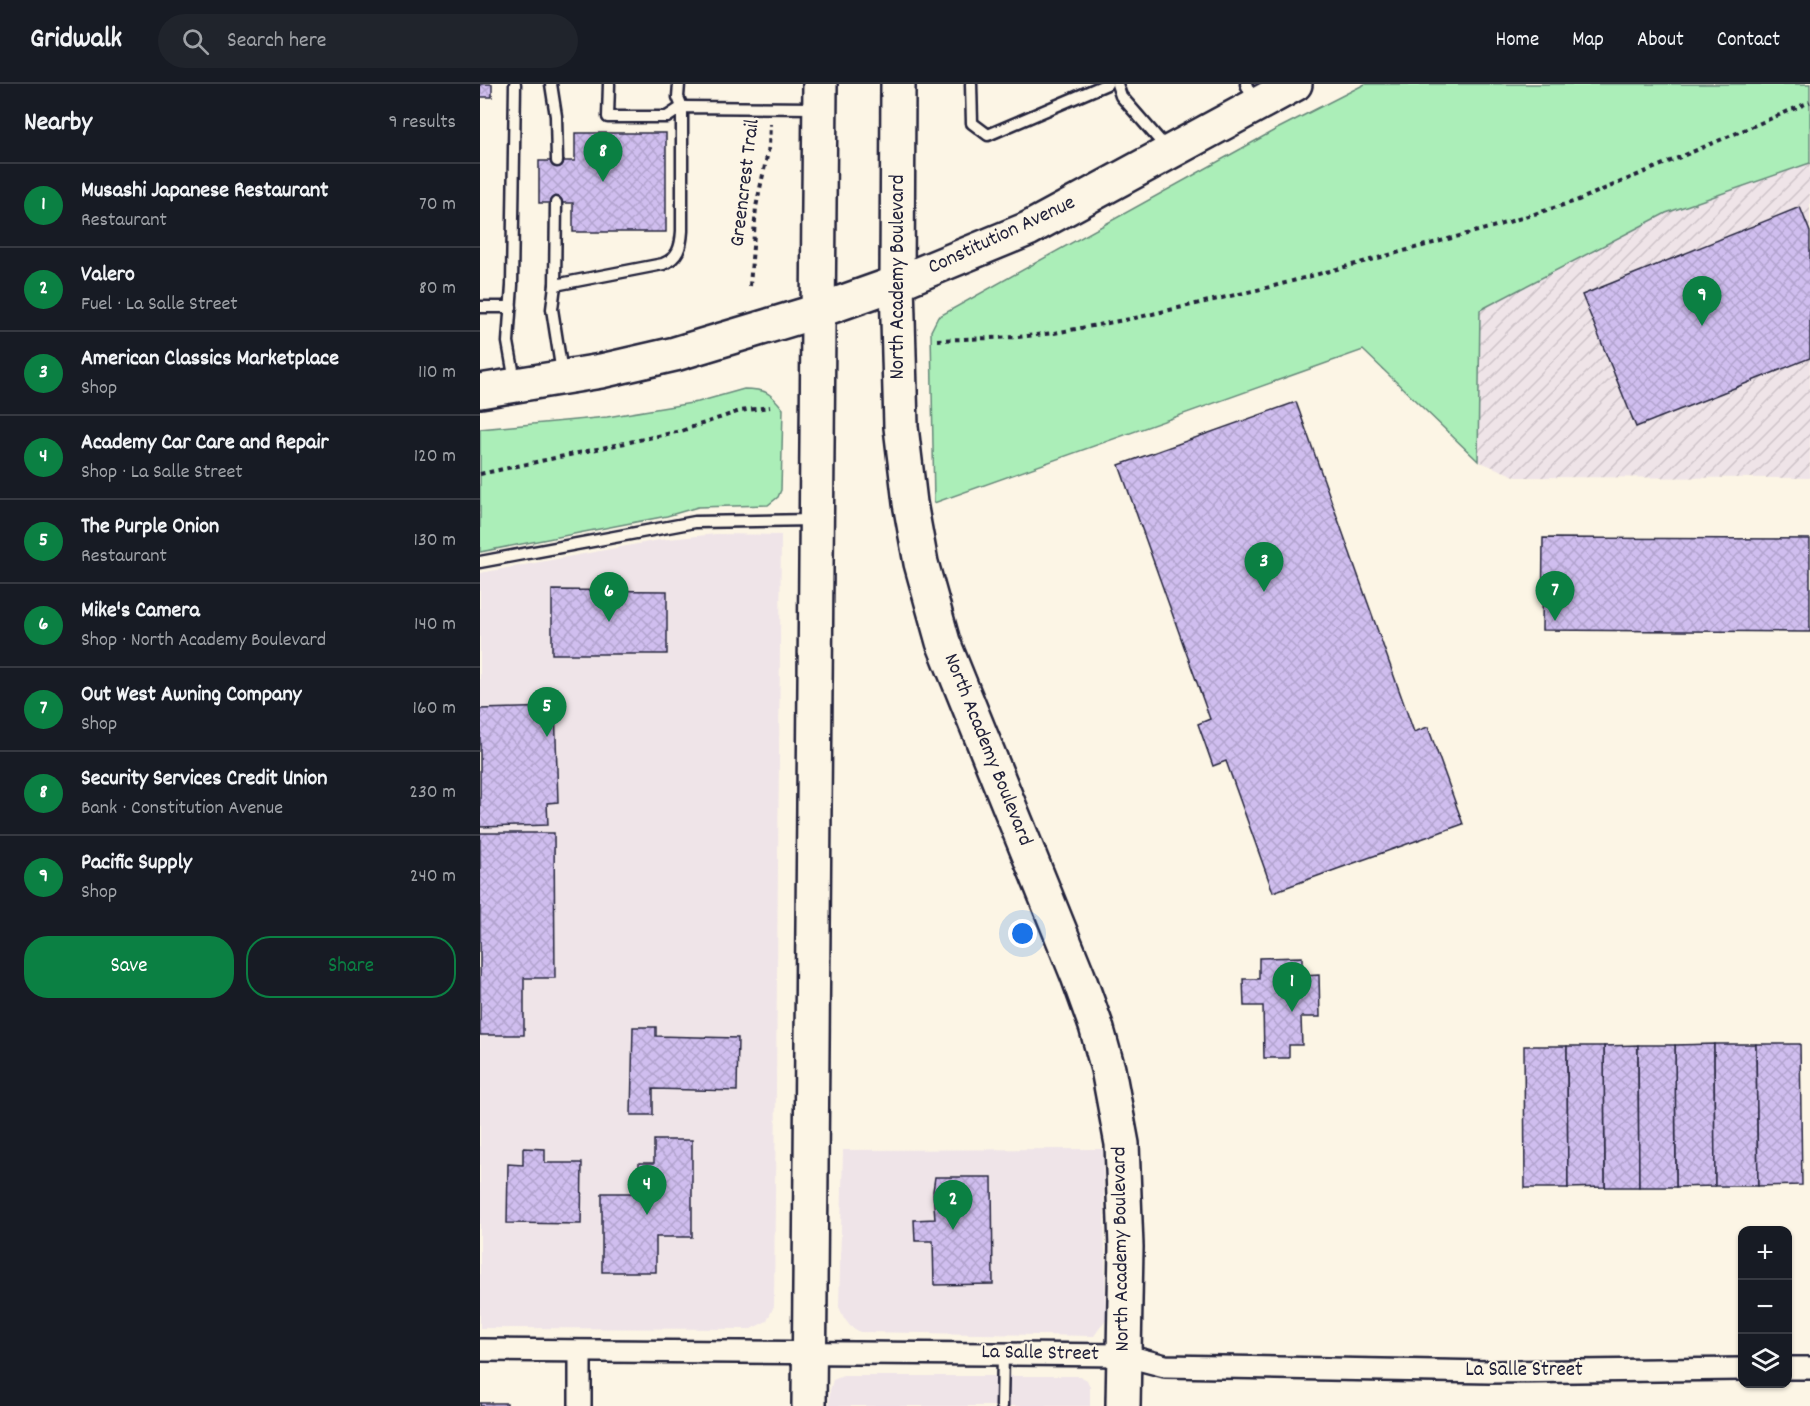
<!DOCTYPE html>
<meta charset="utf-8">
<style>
:root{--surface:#171b24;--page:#20242c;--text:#f1f3f6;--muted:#9ea1a6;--line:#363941;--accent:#0b8043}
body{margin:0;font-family:Dekko,sans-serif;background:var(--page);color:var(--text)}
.controls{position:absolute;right:18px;bottom:18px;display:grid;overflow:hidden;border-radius:12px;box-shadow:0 2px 4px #0004}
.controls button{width:54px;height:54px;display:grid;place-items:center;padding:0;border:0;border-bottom:2px solid var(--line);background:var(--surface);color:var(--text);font:30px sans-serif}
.you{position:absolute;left:543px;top:850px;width:21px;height:21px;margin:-15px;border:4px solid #fff;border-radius:50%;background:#1a73e8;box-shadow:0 0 0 9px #1a73e833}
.badge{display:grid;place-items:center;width:39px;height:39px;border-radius:50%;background:var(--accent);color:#fff;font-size:20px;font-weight:700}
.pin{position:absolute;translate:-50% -50px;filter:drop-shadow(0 2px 3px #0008)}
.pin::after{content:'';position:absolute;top:32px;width:21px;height:18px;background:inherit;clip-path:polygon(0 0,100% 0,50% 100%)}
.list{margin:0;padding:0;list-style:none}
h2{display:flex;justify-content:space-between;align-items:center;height:78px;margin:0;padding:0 24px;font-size:26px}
h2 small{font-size:20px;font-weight:400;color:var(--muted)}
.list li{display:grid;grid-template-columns:39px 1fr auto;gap:18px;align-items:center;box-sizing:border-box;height:84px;padding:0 24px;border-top:2px solid var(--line)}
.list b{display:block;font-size:22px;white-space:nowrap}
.list p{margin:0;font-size:20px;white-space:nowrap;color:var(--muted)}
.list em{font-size:20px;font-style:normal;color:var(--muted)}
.actions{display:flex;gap:12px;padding:18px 24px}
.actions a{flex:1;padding:14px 0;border:2px solid var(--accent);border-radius:24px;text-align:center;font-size:21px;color:var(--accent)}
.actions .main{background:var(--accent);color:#fff}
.icon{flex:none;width:33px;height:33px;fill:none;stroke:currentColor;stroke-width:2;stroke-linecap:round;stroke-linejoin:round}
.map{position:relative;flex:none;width:1330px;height:1322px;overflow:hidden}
header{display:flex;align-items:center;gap:36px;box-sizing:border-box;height:84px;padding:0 30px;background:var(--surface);border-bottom:2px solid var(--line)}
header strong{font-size:28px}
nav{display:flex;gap:33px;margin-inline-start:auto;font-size:21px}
.search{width:420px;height:54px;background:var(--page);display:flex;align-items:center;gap:15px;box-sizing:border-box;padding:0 21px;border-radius:33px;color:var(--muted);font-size:22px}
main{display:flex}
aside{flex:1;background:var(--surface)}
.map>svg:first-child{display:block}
.built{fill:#efe4e8}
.industrial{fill:url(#industrial-furrows)}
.grass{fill:#abeeb8;stroke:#66887a;stroke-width:1.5}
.building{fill:url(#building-cross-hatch);stroke:#22223b;stroke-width:1.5}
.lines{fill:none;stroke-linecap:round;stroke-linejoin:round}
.service-casing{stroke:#22223b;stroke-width:15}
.minor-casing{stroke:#22223b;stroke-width:26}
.primary-casing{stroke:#22223b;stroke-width:38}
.trunk-casing{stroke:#22223b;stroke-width:38}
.path{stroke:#22223b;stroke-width:4;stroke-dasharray:4.5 4.5;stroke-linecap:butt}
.service{stroke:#fcf5e5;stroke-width:10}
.minor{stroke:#fcf5e5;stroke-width:21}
.primary{stroke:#fcf5e5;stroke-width:33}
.trunk{stroke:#fcf5e5;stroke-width:33}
.labels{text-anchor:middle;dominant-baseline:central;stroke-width:4.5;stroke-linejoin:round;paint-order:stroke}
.street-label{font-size:21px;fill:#22223b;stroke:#fcf5e5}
</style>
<header>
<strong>Gridwalk</strong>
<div class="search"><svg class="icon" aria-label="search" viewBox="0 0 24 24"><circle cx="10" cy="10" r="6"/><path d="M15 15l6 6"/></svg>Search here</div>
<nav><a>Home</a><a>Map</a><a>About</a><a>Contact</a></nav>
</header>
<main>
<aside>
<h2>Nearby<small>9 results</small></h2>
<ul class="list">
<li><span class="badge">1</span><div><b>Musashi Japanese Restaurant</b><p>Restaurant</p></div><em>70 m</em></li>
<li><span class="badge">2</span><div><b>Valero</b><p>Fuel · La Salle Street</p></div><em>80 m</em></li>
<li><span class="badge">3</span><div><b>American Classics Marketplace</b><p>Shop</p></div><em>110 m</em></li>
<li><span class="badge">4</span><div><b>Academy Car Care and Repair</b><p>Shop · La Salle Street</p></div><em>120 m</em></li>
<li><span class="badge">5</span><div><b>The Purple Onion</b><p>Restaurant</p></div><em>130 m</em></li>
<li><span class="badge">6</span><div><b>Mike's Camera</b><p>Shop · North Academy Boulevard</p></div><em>140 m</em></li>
<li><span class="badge">7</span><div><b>Out West Awning Company</b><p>Shop</p></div><em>160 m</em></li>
<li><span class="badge">8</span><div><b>Security Services Credit Union</b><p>Bank · Constitution Avenue</p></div><em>230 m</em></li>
<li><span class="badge">9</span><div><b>Pacific Supply</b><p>Shop</p></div><em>240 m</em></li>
</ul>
<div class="actions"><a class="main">Save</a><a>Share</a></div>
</aside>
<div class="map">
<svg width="1330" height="1322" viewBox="0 0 1330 1322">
<defs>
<pattern id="industrial-furrows" width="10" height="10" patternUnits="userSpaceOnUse" patternTransform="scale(1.5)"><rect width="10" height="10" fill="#efe4e8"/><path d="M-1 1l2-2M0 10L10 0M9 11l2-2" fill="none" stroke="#cdc3c8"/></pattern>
<pattern id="building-cross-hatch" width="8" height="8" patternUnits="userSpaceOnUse" patternTransform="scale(1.5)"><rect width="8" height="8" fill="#d0beef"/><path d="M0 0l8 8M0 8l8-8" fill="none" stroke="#b2a3ce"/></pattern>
</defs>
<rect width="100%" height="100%" fill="#fcf5e5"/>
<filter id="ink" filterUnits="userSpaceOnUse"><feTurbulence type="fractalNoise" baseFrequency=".0167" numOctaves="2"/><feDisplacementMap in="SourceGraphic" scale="12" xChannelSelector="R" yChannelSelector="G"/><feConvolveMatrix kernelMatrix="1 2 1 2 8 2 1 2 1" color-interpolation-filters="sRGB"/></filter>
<g filter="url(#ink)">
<g class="built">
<polygon points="236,450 301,451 294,1222 287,1237 271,1245 0,1244 0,489 179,456"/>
<polygon points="623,1065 626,1235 614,1252 380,1248 370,1242 364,1234 359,1223 363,1066"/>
<polygon points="363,1292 600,1292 607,1296 610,1303 610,1322 349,1322 350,1306 353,1296"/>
</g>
<polygon class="industrial" points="1330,79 1330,394 1037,393 998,377 1000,226 1186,129"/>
<g class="grass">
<polygon points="885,0 1330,0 1330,79 1186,129 1000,226 998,377 883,266 454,419 451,247 458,233 795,46"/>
<path d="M264,305C285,305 290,308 303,325L301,406L298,413L288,421L218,423L187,432L0,468V345L127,333L218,318Z"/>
</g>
<g class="building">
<rect x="0" y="0" width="12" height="13"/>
<polygon points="95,49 186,49 186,148 93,148 93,119 59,119 59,77 95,77"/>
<polygon points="1320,123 1330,148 1330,274 1156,343 1102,211"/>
<polygon points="816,318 934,648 948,643 983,740 793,808 746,677 733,682 718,640 730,635 639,381"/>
<polygon points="1063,454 1330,455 1330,548 1062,546"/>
<polygon points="72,506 187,507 187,570 72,570"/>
<polygon points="75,623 78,718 67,719 68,741 0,743 0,625"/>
<polygon points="0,749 74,749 75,894 44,894 44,951 0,951"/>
<polygon points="822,873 822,892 839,891 840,933 821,933 822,961 809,961 809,974 784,974 783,922 764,922 763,895 779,895 779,874"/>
<polygon points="153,943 176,943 176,952 258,954 257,1007 173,1005 173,1031 151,1031"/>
<polygon points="1234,960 1235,1102 1196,1103 1195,961"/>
<polygon points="1234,960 1276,960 1278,1102 1235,1102"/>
<polygon points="1276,960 1320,960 1322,1101 1278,1102"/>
<polygon points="1158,961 1159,1103 1125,1103 1124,962"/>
<polygon points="1158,961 1195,961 1196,1103 1159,1103"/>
<polygon points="1044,962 1087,962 1088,1104 1045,1104"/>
<polygon points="1087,962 1124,962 1125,1103 1088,1104"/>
<polygon points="174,1056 212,1056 212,1153 176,1153 176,1188 122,1188 122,1109 159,1109 159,1079 174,1079"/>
<polygon points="43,1064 65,1065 65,1079 102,1079 101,1140 27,1139 28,1080 43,1081"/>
<polygon points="455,1093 512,1093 513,1200 454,1201 453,1157 435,1157 434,1136 455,1135 453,1107"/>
<rect x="0" y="1319" width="27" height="3"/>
</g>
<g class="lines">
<g class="service-casing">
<g id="service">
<polyline points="35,0 32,201 28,258 35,297"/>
<polyline points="71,0 76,32 77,77"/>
<polyline points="129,0 128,33 187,33 202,23 337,24"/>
<polyline points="491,0 492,39 508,51 627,0"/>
<polyline points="637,0 641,12 688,66"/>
<polyline points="766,0 774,18"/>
<polyline points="76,119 75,201 72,225 82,289"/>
<path d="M75,201L183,180C198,174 201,163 202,147V23L198,13L199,0"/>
<polyline points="0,223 31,223"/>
<polyline points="0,478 215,438 333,436"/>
<polyline points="522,1322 523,1270"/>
</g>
</g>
<g class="minor-casing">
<g id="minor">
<polyline points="0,1266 643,1271 685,1282 1009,1288 1262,1285"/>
<polyline points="1308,1284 1330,1284"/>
<polyline points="100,1322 100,1268"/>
</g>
</g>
<g class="primary-casing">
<polyline id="primary" points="0,307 121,287 195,270 338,227 417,199 548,145 815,0"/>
</g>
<g class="trunk-casing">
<g id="trunk">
<polyline points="418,0 417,199 421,343 430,419 441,479 463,558 598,892 616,942 628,985 642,1060 646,1163 643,1322"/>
<polyline points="329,1322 340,0"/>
</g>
</g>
<g class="path">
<polyline points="270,202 276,123 289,63 290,40"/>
<polyline points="457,256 538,253 574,249 655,234 794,202 1009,144 1096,117 1330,18"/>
<polyline points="0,390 201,347 260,327 290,323"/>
</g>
<use href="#service" class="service"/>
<use href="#minor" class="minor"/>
<use href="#primary" class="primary"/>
<use href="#trunk" class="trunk"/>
</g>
</g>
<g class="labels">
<g class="street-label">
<text transform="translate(266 99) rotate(-83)">Greencrest Trail</text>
<text transform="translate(522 152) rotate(-25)">Constitution Avenue</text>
<text transform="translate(419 193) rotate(-90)">North Academy Boulevard</text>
<text transform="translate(507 666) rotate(68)">North Academy Boulevard</text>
<text transform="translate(642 1165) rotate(-91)">North Academy Boulevard</text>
<text transform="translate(560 1270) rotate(1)">La Salle Street</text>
<text x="1044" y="1287">La Salle Street</text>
</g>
</g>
</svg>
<div class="controls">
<button>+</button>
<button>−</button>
<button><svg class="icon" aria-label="layers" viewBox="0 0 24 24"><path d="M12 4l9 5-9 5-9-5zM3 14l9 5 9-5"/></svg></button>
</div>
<div class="you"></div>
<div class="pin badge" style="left:812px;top:928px">1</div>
<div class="pin badge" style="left:473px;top:1146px">2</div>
<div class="pin badge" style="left:784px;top:508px">3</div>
<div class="pin badge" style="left:167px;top:1131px">4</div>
<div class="pin badge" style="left:67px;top:653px">5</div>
<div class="pin badge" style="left:129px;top:538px">6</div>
<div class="pin badge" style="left:1075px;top:537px">7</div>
<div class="pin badge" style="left:123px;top:98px">8</div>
<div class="pin badge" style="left:1222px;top:242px">9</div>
</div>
</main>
